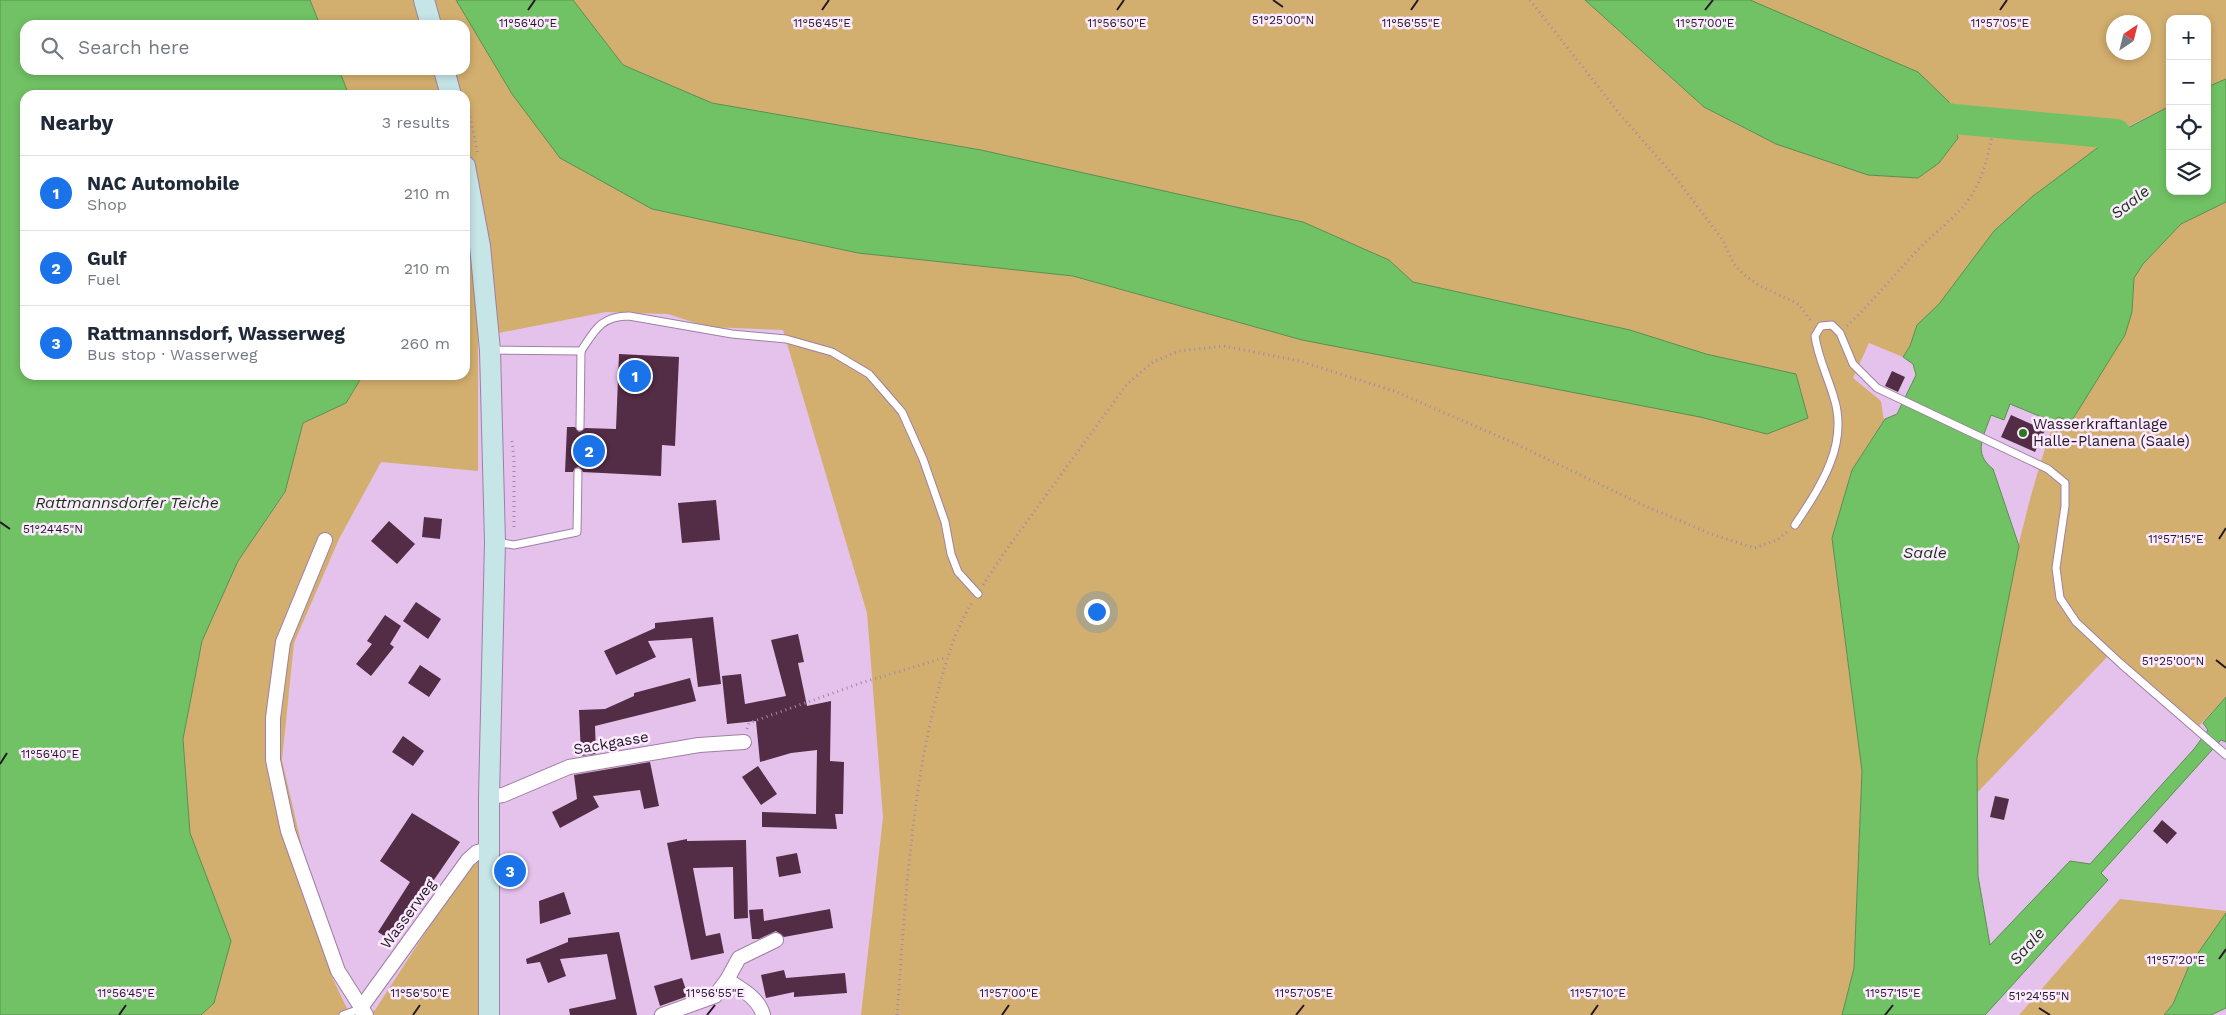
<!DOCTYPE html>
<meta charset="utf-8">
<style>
:root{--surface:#fff;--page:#f2f2f3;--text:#1f2937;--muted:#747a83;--line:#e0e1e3;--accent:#1a73e8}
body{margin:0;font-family:"Work Sans",sans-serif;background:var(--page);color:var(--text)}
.controls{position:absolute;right:15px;top:15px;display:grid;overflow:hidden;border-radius:10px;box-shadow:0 2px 8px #0003}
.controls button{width:45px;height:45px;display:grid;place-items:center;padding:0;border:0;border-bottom:1px solid var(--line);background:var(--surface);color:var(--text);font:25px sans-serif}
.compass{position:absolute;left:2106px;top:15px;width:45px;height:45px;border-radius:50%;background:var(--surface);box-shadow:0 2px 8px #0003;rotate:35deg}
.you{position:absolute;left:1096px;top:611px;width:18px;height:18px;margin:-12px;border:4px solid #fff;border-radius:50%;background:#1a73e8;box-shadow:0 0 0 8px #1a73e833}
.badge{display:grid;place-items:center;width:32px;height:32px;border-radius:50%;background:var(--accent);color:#fff;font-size:16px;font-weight:700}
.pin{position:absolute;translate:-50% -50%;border:2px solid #fff;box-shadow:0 1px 5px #0006}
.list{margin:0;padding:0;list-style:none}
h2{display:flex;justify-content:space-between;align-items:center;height:65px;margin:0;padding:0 20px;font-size:21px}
h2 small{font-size:16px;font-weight:400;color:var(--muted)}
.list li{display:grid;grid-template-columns:32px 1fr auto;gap:15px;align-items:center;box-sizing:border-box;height:75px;padding:0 20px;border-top:1px solid var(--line)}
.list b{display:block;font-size:19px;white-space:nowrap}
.list p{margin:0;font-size:16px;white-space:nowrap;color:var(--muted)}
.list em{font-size:16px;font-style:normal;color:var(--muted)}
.icon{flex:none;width:28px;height:28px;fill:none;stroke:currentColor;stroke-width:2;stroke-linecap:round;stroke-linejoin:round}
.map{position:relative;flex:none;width:2226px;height:1015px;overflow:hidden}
.search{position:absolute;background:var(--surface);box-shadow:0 2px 8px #0003;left:20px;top:20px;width:450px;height:55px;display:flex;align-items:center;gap:12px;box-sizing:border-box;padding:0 18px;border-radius:15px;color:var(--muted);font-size:19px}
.panel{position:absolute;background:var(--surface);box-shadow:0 2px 8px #0003;left:20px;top:90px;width:450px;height:290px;border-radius:15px}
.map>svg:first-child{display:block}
.green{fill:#d3af6f;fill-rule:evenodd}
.water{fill:#71c264;stroke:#5a8f52}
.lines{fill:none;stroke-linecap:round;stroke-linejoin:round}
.river{stroke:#71c264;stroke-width:30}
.building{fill:#532c46}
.service-casing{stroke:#9f7fa5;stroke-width:9}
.minor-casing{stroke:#9f7fa5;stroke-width:16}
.secondary-casing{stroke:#9f7fa5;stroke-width:22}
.path{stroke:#a388a8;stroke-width:3;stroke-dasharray:1 4;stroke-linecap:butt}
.service{stroke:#fff;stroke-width:7}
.minor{stroke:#fff;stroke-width:14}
.secondary{stroke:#c6e5e7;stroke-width:20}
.ticks{fill:none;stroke:#241827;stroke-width:2}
.poi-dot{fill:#2a771e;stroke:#fceaff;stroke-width:2}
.labels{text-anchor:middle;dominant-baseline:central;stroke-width:5;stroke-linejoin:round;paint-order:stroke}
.poi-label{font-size:15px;fill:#241827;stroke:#fceaff;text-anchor:start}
.street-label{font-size:15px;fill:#241827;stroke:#fceaff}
.water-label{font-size:16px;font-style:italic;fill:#153510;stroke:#fceaff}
.ticks-label{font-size:12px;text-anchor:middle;fill:#241827;stroke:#fceaff;stroke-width:5;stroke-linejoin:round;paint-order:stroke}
</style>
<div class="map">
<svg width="2226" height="1015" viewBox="0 0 2226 1015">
<rect width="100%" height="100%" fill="#e5c2eb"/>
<g class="green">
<path d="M310,0H456L512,94L652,209L858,253L1073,276L1302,340L1706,354L1630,330L1413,282L1389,260L1303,222L981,150L712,103L623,65L573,0H1585L1704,107L1776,144L1743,0H2226V80L2207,87V19H2170V106L2127,127L2111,125L2116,134L2033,196L1994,231L1939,304L1917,325L1910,346L1903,357L1869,343L1853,378L1881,401L1884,420L1852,470L1832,538L1862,771L1854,968L1842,1015H861L883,817L867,613L783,330L708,327L668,314L606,312L478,337V471L381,462L339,539L294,643L282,760L332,977L350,1015H201L214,1003L231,941L190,833L183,739L202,641L238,561L285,493L303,423L346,403L363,375H465V95H349L339,70H465V25H320ZM2114,22H2144V52H2114Z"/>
<path d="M2226,202V697L2197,728L2108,656L1975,795L1977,760C1998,646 2015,532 2054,422L2058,417L2072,422L2132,312L2134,278L2143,264L2181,224Z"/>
<polygon points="475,861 482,861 479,873 481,1015 369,1015 375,1010 453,890"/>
<polygon points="2120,899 2226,911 2226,913 2189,966 2173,1004 2164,1015 2019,1015"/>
</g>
<g class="water">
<polygon points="0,0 310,0 320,25 25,25 25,70 339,70 349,95 25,95 25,375 363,375 346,403 303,423 285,492 238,561 202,641 183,739 190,833 231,941 214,1003 201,1015 0,1015"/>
<polygon points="456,0 573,0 623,65 712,103 981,150 1303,222 1389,260 1413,282 1630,330 1706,354 1796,374 1808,418 1767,434 1700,417 1302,340 1073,276 858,253 652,209 560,158 512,94"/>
<polygon points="1585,0 1750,0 1918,72 1949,102 1958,138 1939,163 1918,178 1868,175 1776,144 1704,107"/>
<path d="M2226,79V202L2181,224L2143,264L2134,278L2132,312L2125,335L2071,422L2058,417L2054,422L2010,404L2004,420L1991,415C1984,436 1972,453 1993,469L2019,546L1977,758L1978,876L1990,945L2070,861L2090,864L2194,749L2208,730L2203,723L2226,697V742L2221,740L2101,873L2108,880L1985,1015H1842L1854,968L1862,771L1832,538L1852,470L1885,419L1897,414L1916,375L1913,364L1903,357L1910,346L1917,325L1939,304L1994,231L2033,196L2116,134L2170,106V191H2207V87Z"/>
<polygon points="2226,913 2226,1008 2211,1015 2164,1015 2173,1004 2189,966"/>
</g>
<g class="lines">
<polyline class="river" points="1915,112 1954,119 2116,134"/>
</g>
<g class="building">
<polygon points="619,354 679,357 675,446 662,445 661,476 583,472 579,467 575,468 573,472 565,472 567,427 575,427 579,432 585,428 616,429"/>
<polygon points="1892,371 1905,377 1898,392 1885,386"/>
<polygon points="2011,415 2045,430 2035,452 2001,437"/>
<polygon points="716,500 720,540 682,543 678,503"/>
<polygon points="424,517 442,519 440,539 422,537"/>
<polygon points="389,521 415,544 397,564 371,541"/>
<polygon points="416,602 441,619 428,639 403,621"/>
<polygon points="385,615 401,626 390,644 394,647 371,676 356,664 372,644 367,641"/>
<polygon points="713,617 721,684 698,687 692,638 648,641 656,657 616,675 604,651 655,628 655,623"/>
<polygon points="798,634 804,662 798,663 807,706 831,701 830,761 844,762 843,814 835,814 837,829 762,827 762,812 816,814 817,750 791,753 760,762 756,721 727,724 722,676 741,674 745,704 786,696 771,640"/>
<polygon points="420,665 441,679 429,697 408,683"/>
<polygon points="690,678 696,701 595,726 596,754 581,756 579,710 605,709 634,696 634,693"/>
<polygon points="403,736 424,751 413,766 392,752"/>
<polygon points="650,762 659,806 644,809 640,790 593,796 599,807 560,828 552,812 577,799 574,775"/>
<polygon points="758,766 777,794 761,805 742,777"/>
<polygon points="1995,796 2009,799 2004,820 1990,817"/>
<polygon points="412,813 460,842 392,941 378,932 410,882 380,861"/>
<polygon points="2162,820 2177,833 2167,844 2153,831"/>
<polygon points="687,839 687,841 746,840 748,918 734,919 733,867 693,868 706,936 720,933 724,953 691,960 667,843"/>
<polygon points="797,853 801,873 779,877 776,857"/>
<polygon points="564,892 571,914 540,924 539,901"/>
<polygon points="763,909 764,921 830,909 833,928 784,937 776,931 759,939 752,939 749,910"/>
<polygon points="619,932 637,1015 570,1015 569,1009 616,999 607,954 560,959 566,976 548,983 540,962 527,964 526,959 568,942 568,938"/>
<polygon points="784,970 786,978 845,973 847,993 794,997 794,992 766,998 761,975"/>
<polygon points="682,978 688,996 660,1006 654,986"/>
</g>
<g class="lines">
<g class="service-casing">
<g id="service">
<polyline points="491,350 581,351"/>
<path d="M581,351C595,330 601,316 629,316L732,334L786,339L832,352L869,374L902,412L923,459L945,522L951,554L958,572L978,594"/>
<polyline points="580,427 581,351"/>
<path d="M1795,525C1820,487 1849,445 1834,398C1828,377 1818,358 1815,336L1821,326L1832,325L1840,333L1853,364L1877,388L2048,469L2065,483V506L2056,568L2060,598L2076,622L2120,663L2226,755"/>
<polyline points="496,542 514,545 577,532 578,472"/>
<polyline points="343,1015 360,1009"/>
</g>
</g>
<g class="minor-casing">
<g id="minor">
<polyline points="325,540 283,642 273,718 273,760 288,831 338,971 366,1015"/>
<polyline points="489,797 503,795 569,767 699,745 744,742"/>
<path d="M727,980C741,989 759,998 763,1015"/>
<polyline points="360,1009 468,860 477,852 490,849"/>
<polyline points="662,1015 715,996 727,980 739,958 776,940"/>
</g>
</g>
<g class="secondary-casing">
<g id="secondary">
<polyline points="424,0 431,25"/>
<polyline points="444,70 451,95"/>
<polyline points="465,166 480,246 490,350 495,542 489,797 489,1015"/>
</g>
</g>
<g class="path">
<polyline points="1530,0 1622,117 1676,178 1722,239 1734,264 1743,274 1760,286 1799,304 1812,323"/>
<polyline points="467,102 478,155"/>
<path d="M1847,326C1870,304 1890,280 1912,256C1926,240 1944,227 1959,211C1979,191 1987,163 1992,136"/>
<polyline points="512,441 514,459 514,529"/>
<polyline points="983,585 1004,553 1127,384 1153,362 1179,351 1224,346 1299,361 1394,391 1516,444 1643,505 1711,534 1755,548 1777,540 1787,532"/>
<polyline points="747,729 749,723 861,683 947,657"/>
<path d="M897,1015C905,909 910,802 936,699C945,665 953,633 972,603"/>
</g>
<use href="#service" class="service"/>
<use href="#minor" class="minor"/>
<use href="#secondary" class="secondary"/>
</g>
<path class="ticks" d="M1273,0L1283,7M528,10L535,0M822,10L829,0M1117,10L1124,0M1411,10L1418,0M1705,10L1713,0M2000,10L2007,0M0,522L10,529M2219,539L2226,528M2216,660L2226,668M0,764L7,753M2219,959L2226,949M2039,1008L2050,1015M119,1015L126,1005M413,1015L420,1005M707,1015L715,1005M1002,1015L1009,1005M1296,1015L1304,1005M1591,1015L1598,1005M1885,1015L1893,1005"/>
<circle class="poi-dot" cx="2023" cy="433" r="5"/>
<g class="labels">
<g class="poi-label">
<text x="2033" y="424">Wasserkraftanlage<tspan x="2033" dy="17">Halle-Planena (Saale)</tspan></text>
</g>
<g class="street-label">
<text transform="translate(611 743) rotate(-10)">Sackgasse</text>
<text transform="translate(408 914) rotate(-54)">Wasserweg</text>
</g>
<g class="water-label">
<text transform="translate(2130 202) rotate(-38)">Saale</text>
<text x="127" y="502">Rattmannsdorfer Teiche</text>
<text x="1925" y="552">Saale</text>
<text transform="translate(2027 946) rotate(-48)">Saale</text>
</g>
</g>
<g class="ticks-label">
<text x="1283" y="24">51°25'00"N</text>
<text x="528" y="27">11°56'40"E</text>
<text x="822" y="27">11°56'45"E</text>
<text x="1117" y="27">11°56'50"E</text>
<text x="1411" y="27">11°56'55"E</text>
<text x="1705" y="27">11°57'00"E</text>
<text x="2000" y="27">11°57'05"E</text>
<text x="53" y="533">51°24'45"N</text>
<text x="2176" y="543">11°57'15"E</text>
<text x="2173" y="665">51°25'00"N</text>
<text x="50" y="758">11°56'40"E</text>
<text x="2176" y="964">11°57'20"E</text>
<text x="126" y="997">11°56'45"E</text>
<text x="420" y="997">11°56'50"E</text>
<text x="715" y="997">11°56'55"E</text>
<text x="1009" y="997">11°57'00"E</text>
<text x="1304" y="997">11°57'05"E</text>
<text x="1598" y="997">11°57'10"E</text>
<text x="1893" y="997">11°57'15"E</text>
<text x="2039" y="1000">51°24'55"N</text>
</g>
</svg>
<div class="controls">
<button>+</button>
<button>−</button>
<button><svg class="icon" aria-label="locate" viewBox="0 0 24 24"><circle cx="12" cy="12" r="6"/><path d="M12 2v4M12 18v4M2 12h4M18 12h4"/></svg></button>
<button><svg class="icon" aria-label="layers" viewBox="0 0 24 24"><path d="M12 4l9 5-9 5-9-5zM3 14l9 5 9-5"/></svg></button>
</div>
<svg class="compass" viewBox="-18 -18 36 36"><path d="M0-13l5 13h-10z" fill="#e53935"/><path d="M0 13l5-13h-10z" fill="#747a83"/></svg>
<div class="you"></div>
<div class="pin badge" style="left:635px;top:376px">1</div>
<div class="pin badge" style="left:589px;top:451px">2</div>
<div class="pin badge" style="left:510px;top:871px">3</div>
<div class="search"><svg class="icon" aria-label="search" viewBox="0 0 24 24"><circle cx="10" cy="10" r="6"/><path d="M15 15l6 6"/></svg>Search here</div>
<section class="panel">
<h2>Nearby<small>3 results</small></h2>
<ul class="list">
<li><span class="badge">1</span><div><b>NAC Automobile</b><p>Shop</p></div><em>210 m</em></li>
<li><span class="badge">2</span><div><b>Gulf</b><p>Fuel</p></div><em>210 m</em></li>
<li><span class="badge">3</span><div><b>Rattmannsdorf, Wasserweg</b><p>Bus stop · Wasserweg</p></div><em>260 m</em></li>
</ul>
</section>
</div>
